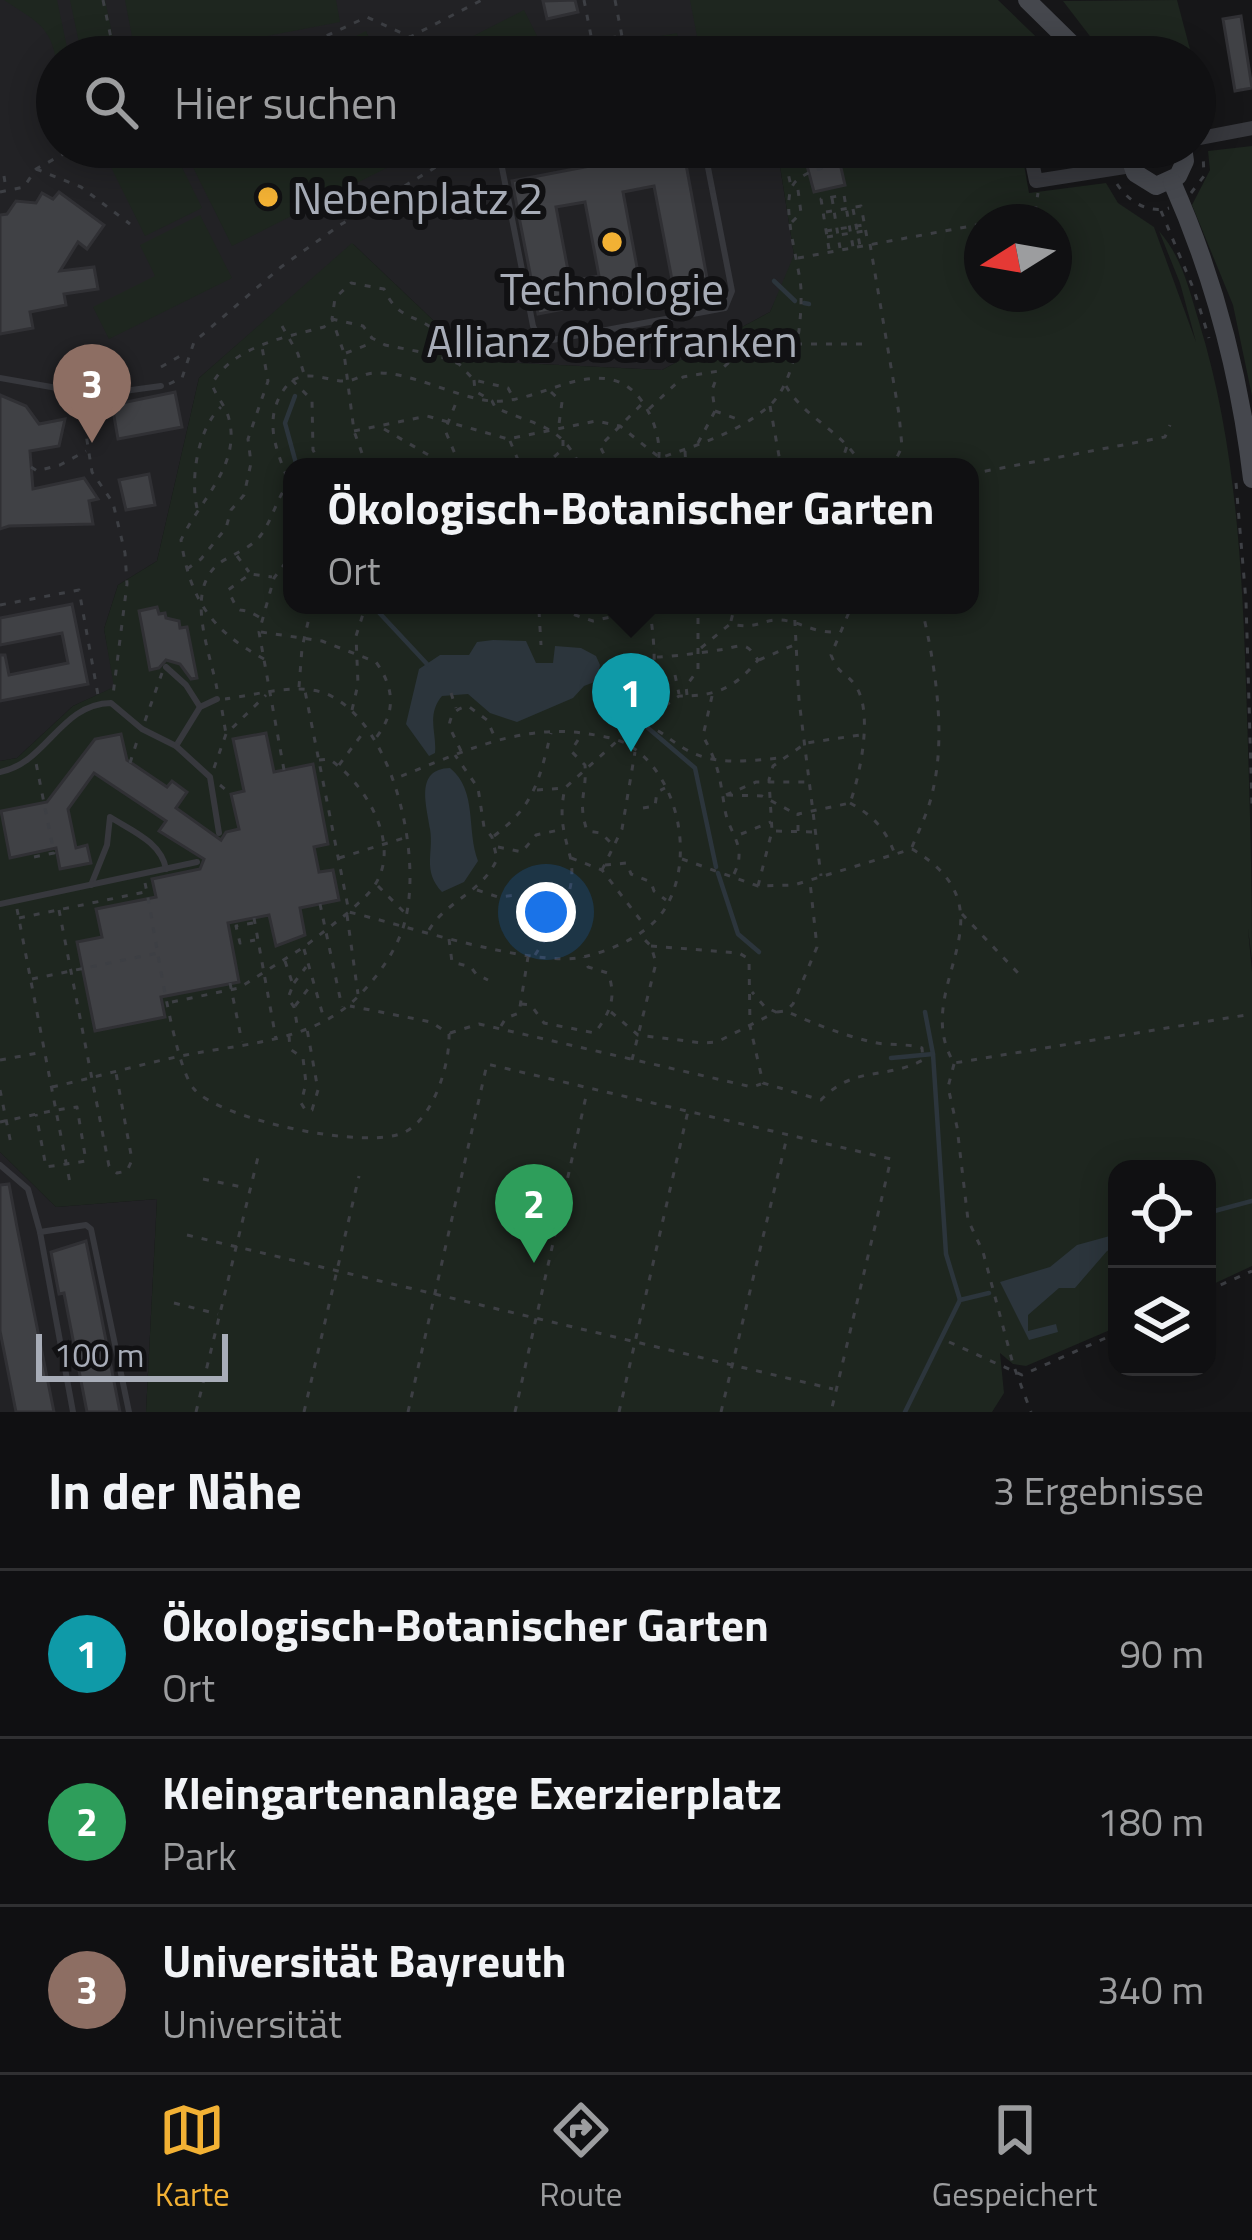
<!DOCTYPE html>
<html lang="de">
<meta charset="utf-8">
<style>
:root{--surface:#101012;--page:#1e1e20;--text:#f1f3f6;--muted:#9c9d9f;--line:#303032;--accent:#f2b134}
body{margin:0;font-family:"Titillium Web",sans-serif;background:var(--page);color:var(--text)}
.controls{position:absolute;right:36px;bottom:36px;display:grid;overflow:hidden;border-radius:24px;box-shadow:0 6px 30px #0003}
.controls button{width:108px;height:108px;display:grid;place-items:center;padding:0;border:0;border-bottom:3px solid var(--line);background:var(--surface);color:var(--text);font:60px sans-serif}
.compass{position:absolute;left:964px;top:204px;width:108px;height:108px;border-radius:50%;background:var(--surface);box-shadow:0 6px 30px #0003;rotate:259deg}
.scale{position:absolute;left:36px;bottom:30px;width:192px;box-sizing:border-box;padding-left:12px;border:6px solid #a8adb8;border-top:0;font-size:33px;line-height:42px;white-space:nowrap;color:#a8adb8;-webkit-text-stroke:9px #111113;paint-order:stroke}
.you{position:absolute;left:546px;top:912px;width:42px;height:42px;margin:-30px;border:9px solid #fff;border-radius:50%;background:#1a73e8;box-shadow:0 0 0 18px #1a73e833}
.badge{display:grid;place-items:center;width:78px;height:78px;border-radius:50%;background:var(--accent);color:#fff;font-size:39px;font-weight:700}
.pin{position:absolute;translate:-50% -99px;filter:drop-shadow(0 3px 6px #0008)}
.pin::after{content:'';position:absolute;top:63px;width:42px;height:36px;background:inherit;clip-path:polygon(0 0,100% 0,50% 100%)}
.popup{position:absolute;left:283px;top:458px;width:696px;height:156px;box-sizing:border-box;display:grid;place-content:center;border-radius:24px;background:var(--surface);filter:drop-shadow(0 3px 9px #0005);font-size:39px;white-space:nowrap;color:var(--muted)}
.popup b{font-size:45px;color:var(--text)}
.popup::after{content:'';position:absolute;left:50%;top:100%;margin-left:-24px;border:24px solid transparent;border-top-color:var(--surface)}
.list{margin:0;padding:0;list-style:none}
h2{display:flex;justify-content:space-between;align-items:center;height:156px;margin:0;padding:0 48px;font-size:51px}
h2 small{font-size:39px;font-weight:400;color:var(--muted)}
.list li{display:grid;grid-template-columns:78px 1fr auto;gap:36px;align-items:center;box-sizing:border-box;height:168px;padding:0 48px;border-top:3px solid var(--line)}
.list b{display:block;font-size:45px;white-space:nowrap}
.list p{margin:0;font-size:39px;white-space:nowrap;color:var(--muted)}
.list em{font-size:39px;font-style:normal;color:var(--muted)}
.icon{flex:none;width:66px;height:66px;fill:none;stroke:currentColor;stroke-width:2;stroke-linecap:round;stroke-linejoin:round}
.map{position:relative;flex:none;width:1252px;height:1412px;overflow:hidden}
.search{position:absolute;background:var(--surface);box-shadow:0 6px 30px #0003;left:36px;right:36px;top:36px;height:132px;display:flex;align-items:center;gap:30px;box-sizing:border-box;padding:0 42px;border-radius:66px;color:var(--muted);font-size:45px}
.sheet{height:660px;background:var(--surface)}
nav{display:flex;justify-content:space-around;align-items:center;box-sizing:border-box;height:168px;border-top:3px solid var(--line);background:var(--surface);font-size:33px;color:var(--muted)}
nav a{display:grid;justify-items:center;gap:6px}
nav .on{color:var(--accent)}
.map>svg:first-child{display:block}
.built{fill:#222225}
.green{fill:#1e261f;fill-rule:evenodd}
.water{fill:#2c353c}
.lines{fill:none;stroke-linecap:round;stroke-linejoin:round}
.stream{stroke:#2c353c;stroke-width:4.5}
.building{fill:#404145;stroke:#303034;stroke-width:3;fill-rule:evenodd}
.path{stroke:#3d3f44;stroke-width:3;stroke-dasharray:6 9;stroke-linecap:butt}
.service{stroke:#37383d;stroke-width:6}
.minor{stroke:#37383d;stroke-width:14}
.secondary{stroke:#45474d;stroke-width:18}
.poi-dot{fill:#f2b134;stroke:#111113;stroke-width:4.5}
.labels{text-anchor:middle;dominant-baseline:central;stroke-width:12;stroke-linejoin:round;paint-order:stroke}
.poi-label{font-size:45px;fill:#a8adb8;stroke:#111113;text-anchor:start}
</style>
<div class="map">
<svg width="1252" height="1412" viewBox="0 0 1252 1412">
<rect width="100%" height="100%" fill="#161618"/>
<g class="built">
<polygon points="0,0 718,0 729,57 57,57 57,147 777,147 794,255 788,274 770,312 662,370 476,361 353,244 199,378 157,561 118,585 104,629 115,687 73,706 17,758 0,761"/>
<polygon points="0,1152 56,1207 157,1199 146,1412 0,1412"/>
</g>
<g class="green">
<path d="M4,0H57L69,57H57V64C51,25 35,21 4,0Z"/>
<polygon points="70,0 105,0 117,57 82,57"/>
<polygon points="125,0 336,0 340,22 158,57 136,57"/>
<polygon points="690,0 998,0 1057,57 994,57 988,53 701,57"/>
<polygon points="1177,0 1192,57 1106,57 1063,1"/>
<polygon points="524,10 538,38 502,57 432,57"/>
<polygon points="366,31 378,57 314,57"/>
<polygon points="677,33 682,57 630,57 627,42"/>
<polygon points="1252,146 1252,396 1233,305 1192,205 1210,170 1208,151"/>
<polygon points="135,147 172,147 202,208 145,236 108,161"/>
<polygon points="183,147 423,147 424,149 232,246"/>
<polygon points="510,147 599,147 514,163"/>
<path d="M777,147H1021L1029,193L1106,183L1118,203L1154,227L1196,342L1180,283L1159,231C1182,257 1189,289 1199,322C1235,439 1242,562 1246,684C1249,776 1252,867 1252,959L1248,929L1252,972V1266L1207,1287V1169H1117V1327L1026,1366L1013,1364L1000,1353L1004,1393L992,1412H146L157,1199L56,1207L0,1152V761L17,758L73,706L114,687L104,629L118,585L157,561L199,378L352,243L476,361L662,370L770,312L794,255ZM982,222H1054V294H982ZM292,467H970V605H292Z"/>
<polygon points="1042,147 1105,147 1104,152 1079,160 1054,161"/>
<polygon points="200,215 232,278 109,339 93,307 155,276 140,245"/>
</g>
<g class="water">
<path d="M493,640L526,641L536,663H553L555,646L581,648L596,656L600,665L597,681L584,686L573,698L517,722L490,713L468,694L442,696C426,715 437,733 435,753L429,756L406,724L419,669L440,655H469L477,642Z"/>
<path d="M450,768C478,791 466,831 478,861L464,882L442,892C422,870 434,854 430,829C427,806 414,769 450,768Z"/>
<polygon points="1117,1234 1117,1247 1107,1251 1075,1288 1059,1288 1028,1315 1028,1331 1056,1324 1058,1332 1029,1340 1000,1282 1050,1267 1077,1245"/>
</g>
<g class="lines">
<g class="stream">
<polyline points="774,281 795,301"/>
<polyline points="804,303 809,304"/>
<polyline points="295,396 285,423 297,467"/>
<polyline points="372,605 427,664"/>
<polyline points="597,681 640,723"/>
<polyline points="648,728 695,768 716,867"/>
<polyline points="718,873 738,934 759,952"/>
<polyline points="925,1012 933,1054"/>
<polyline points="891,1058 933,1054 946,1254 960,1300"/>
<polyline points="1207,1213 1252,1201"/>
<polyline points="905,1412 960,1300 989,1293"/>
</g>
</g>
<g class="building">
<polygon points="575,0 578,12 547,19 543,1"/>
<polygon points="1241,16 1252,88 1235,91 1223,19"/>
<polygon points="802,147 849,147 851,157 839,159 845,185 814,192"/>
<path d="M683,148L707,278L673,285L654,186L623,192L642,294L538,314L512,181ZM585,202L599,276L570,281L556,207Z"/>
<polygon points="59,192 104,225 87,249 78,242 60,271 94,267 98,289 64,294 66,305 30,312 33,328 0,334 0,215 7,214 16,201 36,203 42,193 53,199"/>
<polygon points="175,392 182,427 118,439 112,405"/>
<polygon points="0,395 26,406 39,424 65,419 59,446 30,451 33,489 84,478 98,499 89,501 93,524 9,526 0,529"/>
<polygon points="149,474 155,505 126,510 119,480"/>
<polygon points="72,604 88,684 0,701 0,655 5,655 9,675 68,663 62,633 0,645 0,618"/>
<polygon points="157,607 159,614 165,613 166,618 179,621 180,628 187,627 197,678 191,679 180,664 166,660 159,668 150,670 139,611"/>
<polygon points="266,733 274,772 313,764 328,844 314,847 319,872 333,870 339,900 300,908 305,935 276,946 269,915 228,923 239,982 161,997 165,1017 95,1031 77,942 102,937 96,909 156,897 152,879 200,869 204,859 159,831 166,821 94,773 68,809 76,848 87,845 91,863 60,869 56,848 10,858 1,811 47,802 95,739 121,734 127,760 167,787 172,781 187,792 176,808 221,840 226,832 239,829 231,794 244,791 233,739"/>
<polygon points="9,1184 17,1227 54,1412 16,1412 0,1331 0,1185"/>
<polygon points="86,1241 99,1305 120,1412 87,1412 64,1293 59,1294 51,1252"/>
</g>
<g class="lines">
<g class="path">
<polyline points="103,0 115,57"/>
<polyline points="584,0 592,41 622,36"/>
<polyline points="615,0 626,57"/>
<polyline points="271,57 289,53 367,17 410,37 482,0"/>
<polyline points="628,147 630,159"/>
<polyline points="782,147 791,186"/>
<polyline points="868,158 953,147"/>
<polyline points="36,169 81,187 130,224"/>
<polyline points="4,176 6,189"/>
<path d="M1117,184C1128,201 1148,214 1169,208"/>
<polyline points="0,192 24,187 36,169 76,147"/>
<polyline points="1191,193 1204,176 1203,153"/>
<polyline points="832,198 840,248"/>
<polyline points="853,209 860,246"/>
<polyline points="1161,211 1194,290 1209,338"/>
<polyline points="826,212 861,206 868,243"/>
<polyline points="792,222 801,213 797,182"/>
<polyline points="991,222 1035,212 1038,193"/>
<polyline points="826,231 863,225"/>
<polyline points="827,237 864,231"/>
<polyline points="870,244 899,414 902,447 892,467"/>
<polyline points="829,249 821,199 844,195 853,247"/>
<polyline points="798,258 982,224"/>
<polyline points="282,326 298,354 304,374"/>
<polyline points="796,344 868,344"/>
<polyline points="346,353 369,344 372,338"/>
<polyline points="161,367 187,352"/>
<polyline points="292,380 312,400 313,450 322,467"/>
<path d="M474,380L475,391L492,401L495,407C528,424 556,422 576,458L574,467"/>
<polyline points="169,384 182,378 194,342 281,267 340,225 469,147"/>
<path d="M786,386C804,418 846,433 862,467"/>
<polyline points="551,392 562,402 559,424"/>
<polyline points="770,406 781,467"/>
<polyline points="82,409 92,472 113,503 125,553 127,584 113,695"/>
<polyline points="649,409 683,377 719,371 753,342 768,335 793,334"/>
<polyline points="715,411 743,421"/>
<polyline points="384,429 449,467"/>
<path d="M354,431L427,416L508,439L596,421L620,426L660,458C697,445 738,433 769,406C795,384 802,324 801,291C801,267 777,199 796,181C811,167 847,162 867,158L865,147"/>
<polyline points="510,441 521,467"/>
<polyline points="698,443 715,411 712,390 718,374"/>
<polyline points="685,451 686,467"/>
<polyline points="31,467 37,471 60,465 86,451"/>
<path d="M367,467L354,431L344,353L332,319L335,298L351,283L384,289C399,321 412,312 436,331C445,339 450,353 458,363"/>
<polyline points="455,467 455,454 445,430 458,398"/>
<polyline points="543,467 563,449 563,440"/>
<polyline points="610,467 600,446 642,404"/>
<polyline points="751,467 778,458"/>
<polyline points="840,467 847,446"/>
<polyline points="970,474 1165,437 1170,425"/>
<polyline points="1236,483 1246,601 1252,805"/>
<path d="M292,491C281,459 262,427 281,394C286,386 291,379 301,377C317,373 332,382 347,381C356,380 365,373 374,373C410,371 454,397 491,401C534,405 585,362 625,385C649,399 665,442 657,467"/>
<path d="M197,508C190,478 198,428 221,407"/>
<polyline points="237,556 249,572"/>
<polyline points="187,569 201,559 226,528 231,510 244,495 251,463 248,439 268,381 262,347"/>
<polyline points="0,605 79,590 98,695"/>
<polyline points="501,605 524,612 557,609 593,621 650,608"/>
<polyline points="794,605 799,700 821,876"/>
<polyline points="539,611 541,645"/>
<polyline points="365,613 379,605"/>
<path d="M259,617C234,602 243,622 228,590L250,574L272,577"/>
<polyline points="731,621 735,605"/>
<path d="M261,632L322,641L376,662C395,689 396,713 375,739"/>
<path d="M701,648L730,624C759,630 761,619 780,620C801,621 813,634 840,632"/>
<path d="M264,659C210,630 190,598 181,540C199,501 241,466 229,419C226,406 216,397 212,384C233,346 286,337 324,327L332,319L363,326L372,338L385,345L436,355L459,364L474,380L508,388L515,401"/>
<polyline points="759,660 794,645"/>
<polyline points="675,675 679,694"/>
<polyline points="299,687 302,648 312,605"/>
<path d="M217,689C210,651 183,589 221,562C235,553 251,548 261,535C273,518 276,500 288,484"/>
<polyline points="451,693 456,708"/>
<polyline points="687,695 686,686 698,670 698,605"/>
<path d="M712,696L703,736C719,765 720,779 725,810C729,834 748,846 734,874"/>
<path d="M650,709L666,705L679,696C716,696 734,689 758,660C754,655 751,648 744,646C739,645 730,648 725,649C715,651 662,658 655,657"/>
<polyline points="222,710 226,734"/>
<polyline points="352,710 358,684 356,636 363,614 362,605"/>
<polyline points="145,721 162,673"/>
<path d="M644,725C662,730 669,740 685,749C714,766 747,761 780,758"/>
<path d="M578,740L571,751L585,765C587,795 577,799 587,831L601,833L614,846"/>
<path d="M630,745C659,702 657,655 649,605"/>
<path d="M461,751L449,726C451,714 455,709 468,706L487,720L496,740"/>
<path d="M319,760L329,759C364,782 401,842 376,883C370,894 358,903 349,912C403,925 534,968 583,957C610,951 645,936 662,913C696,865 681,780 632,747C621,739 602,736 589,734C520,722 456,755 394,779"/>
<polyline points="130,763 139,735"/>
<polyline points="339,765 366,729"/>
<polyline points="214,768 226,734 266,695"/>
<polyline points="284,770 259,632 274,578 292,554"/>
<polyline points="220,785 231,794"/>
<polyline points="537,790 565,788 616,742"/>
<polyline points="726,795 756,782 809,782"/>
<polyline points="727,795 762,796 796,814"/>
<path d="M850,803C872,815 885,828 894,852"/>
<polyline points="643,808 655,806 657,792 665,788"/>
<polyline points="776,831 814,832"/>
<path d="M798,831V814L850,803C860,775 874,711 855,685C845,671 840,677 831,655L852,605"/>
<polyline points="741,834 771,822"/>
<path d="M494,836C535,805 539,780 551,733"/>
<polyline points="498,847 522,852 536,835 559,830"/>
<path d="M912,847C919,830 928,812 932,794C947,735 935,663 921,605"/>
<polyline points="34,857 54,853 36,763"/>
<polyline points="339,858 404,838"/>
<polyline points="571,858 602,870 645,926"/>
<path d="M682,859L758,886L794,885L912,849C1020,913 908,987 954,1063L1252,1014"/>
<polyline points="605,865 627,863 631,874 651,882 654,891 666,900"/>
<polyline points="602,870 622,829 635,752"/>
<path d="M145,883C154,923 172,1063 194,1089C220,1120 369,1151 405,1132C434,1117 450,1064 449,1034L431,1022L350,1006"/>
<polyline points="378,886 405,913"/>
<polyline points="758,886 772,831 769,780 773,766 806,743 860,735"/>
<polyline points="477,890 498,897 517,895 535,905 564,904"/>
<polyline points="320,904 342,1007"/>
<polyline points="17,909 70,1183"/>
<polyline points="59,910 109,1166 117,1173 127,1171 132,1160 116,1073"/>
<polyline points="962,914 1019,974"/>
<polyline points="347,915 358,994"/>
<polyline points="19,918 145,892"/>
<polyline points="254,918 276,1039"/>
<polyline points="253,923 236,926 240,943 255,940"/>
<path d="M429,930C447,900 482,893 497,859L492,837L484,827L478,788L455,755"/>
<polyline points="449,939 452,962 471,967 476,974 488,980"/>
<path d="M651,946L739,953L749,959L750,1026L763,1083L821,1100C854,1065 885,1080 923,1060L922,1048C906,1043 888,1046 872,1042C843,1035 814,1024 786,1011"/>
<polyline points="304,949 324,1019"/>
<path d="M535,955C554,925 579,894 570,856C563,830 559,815 565,788"/>
<polyline points="285,961 293,985 288,998 294,1007 298,1030"/>
<polyline points="32,979 158,953"/>
<polyline points="230,983 242,1042"/>
<polyline points="294,983 306,967"/>
<polyline points="172,1002 239,988 304,947 349,912 305,691"/>
<path d="M521,1004L531,1005L544,1023L595,1033C610,1012 617,998 608,973L588,967L584,957"/>
<polyline points="295,1006 311,985"/>
<polyline points="611,1012 638,1035 703,1043 717,1042 776,1012 765,1007 752,992"/>
<polyline points="777,1012 786,1011 793,1004 817,947 810,882"/>
<polyline points="501,1026 506,1018 519,1013 528,957"/>
<polyline points="450,1033 479,1024 752,1087 761,1084"/>
<polyline points="289,1036 290,1049 303,1058 306,1083 301,1103 306,1111 312,1110 318,1090 307,1029"/>
<polyline points="0,1060 43,1052"/>
<polyline points="632,1060 656,963 651,946 639,934"/>
<polyline points="954,1064 948,1087 957,1127 968,1220 983,1252 1013,1364 1031,1412"/>
<path d="M52,1087C97,1077 141,1064 186,1055C241,1044 305,1042 350,1004C373,984 398,950 405,921C422,857 395,731 333,697C303,680 258,695 225,699"/>
<polyline points="0,1090 11,1144"/>
<path d="M0,1122C25,1117 51,1110 77,1107L86,1161L46,1167L36,1114"/>
<polyline points="203,1179 247,1188"/>
<polyline points="187,1235 833,1389"/>
<polyline points="1207,1291 1252,1271"/>
<polyline points="174,1303 218,1314"/>
<polyline points="949,1342 1022,1375 1117,1333"/>
<polyline points="196,1412 259,1153"/>
<polyline points="304,1412 359,1176"/>
<polyline points="408,1412 487,1064 891,1159 831,1412"/>
<polyline points="515,1412 587,1092"/>
<polyline points="619,1412 688,1111"/>
<polyline points="721,1412 787,1137"/>
</g>
<g class="service">
<polyline points="498,147 533,326 539,339 547,341 725,308 732,291 704,147"/>
<polyline points="0,378 57,388 80,397 161,386"/>
<polyline points="166,667 186,685 200,707"/>
<polyline points="176,746 200,707 217,699"/>
<path d="M0,772C47,763 60,704 111,703L142,729L176,746L210,777L219,833"/>
<path d="M91,885L107,845L110,817C132,831 161,842 166,869"/>
<polyline points="0,904 197,862"/>
<polyline points="0,1165 28,1189 40,1232 73,1412"/>
<polyline points="40,1232 86,1225 91,1229 129,1412"/>
</g>
<g class="minor">
<path d="M874,57C910,50 949,35 982,57"/>
<polyline points="1195,139 1252,128"/>
<polyline points="1029,147 1036,181 1131,166"/>
</g>
<g class="secondary">
<polyline points="1027,0 1085,57"/>
<polyline points="1133,147 1130,158 1135,173 1156,186 1178,176 1185,161 1183,147"/>
<path d="M1172,182C1214,277 1240,376 1252,479"/>
</g>
</g>
<g class="poi-dot">
<circle cx="268" cy="197" r="12"/>
<circle cx="612" cy="242" r="12"/>
</g>
<g class="labels">
<g class="poi-label">
<text x="292" y="197">Nebenplatz 2</text>
<text x="612" y="288" text-anchor="middle">Technologie<tspan x="612" dy="52">Allianz Oberfranken</tspan></text>
</g>
</g>
</svg>
<div class="controls">
<button><svg class="icon" aria-label="locate" viewBox="0 0 24 24"><circle cx="12" cy="12" r="6"/><path d="M12 2v4M12 18v4M2 12h4M18 12h4"/></svg></button>
<button><svg class="icon" aria-label="layers" viewBox="0 0 24 24"><path d="M12 4l9 5-9 5-9-5zM3 14l9 5 9-5"/></svg></button>
</div>
<svg class="compass" viewBox="-18 -18 36 36"><path d="M0-13l5 13h-10z" fill="#e53935"/><path d="M0 13l5-13h-10z" fill="#9c9d9f"/></svg>
<div class="scale">100 m</div>
<div class="you"></div>
<div class="pin badge" style="left:631px;top:752px;background:#0f9aa8">1</div>
<div class="popup"><b>Ökologisch-Botanischer Garten</b>Ort</div>
<div class="pin badge" style="left:534px;top:1263px;background:#2e9e5b">2</div>
<div class="pin badge" style="left:92px;top:443px;background:#8d6e63">3</div>
<div class="search"><svg class="icon" aria-label="search" viewBox="0 0 24 24"><circle cx="10" cy="10" r="6"/><path d="M15 15l6 6"/></svg>Hier suchen</div>
</div>
<section class="sheet">
<h2>In der Nähe<small>3 Ergebnisse</small></h2>
<ul class="list">
<li><span class="badge" style="background:#0f9aa8">1</span><div><b>Ökologisch-Botanischer Garten</b><p>Ort</p></div><em>90 m</em></li>
<li><span class="badge" style="background:#2e9e5b">2</span><div><b>Kleingartenanlage Exerzierplatz</b><p>Park</p></div><em>180 m</em></li>
<li><span class="badge" style="background:#8d6e63">3</span><div><b>Universität Bayreuth</b><p>Universität</p></div><em>340 m</em></li>
</ul>
</section>
<nav>
<a class="on"><svg class="icon" aria-label="map" viewBox="0 0 24 24"><path d="M3 6l6-2 6 2 6-2v14l-6 2-6-2-6 2zM9 4v14M15 6v14"/></svg>Karte</a>
<a><svg class="icon" aria-label="directions" viewBox="0 0 24 24"><path d="M12 3l9 9-9 9-9-9zM9 14v-3h6M13 9l2 2-2 2"/></svg>Route</a>
<a><svg class="icon" aria-label="saved" viewBox="0 0 24 24"><path d="M7 4h10v16l-5-4-5 4z"/></svg>Gespeichert</a>
</nav>
